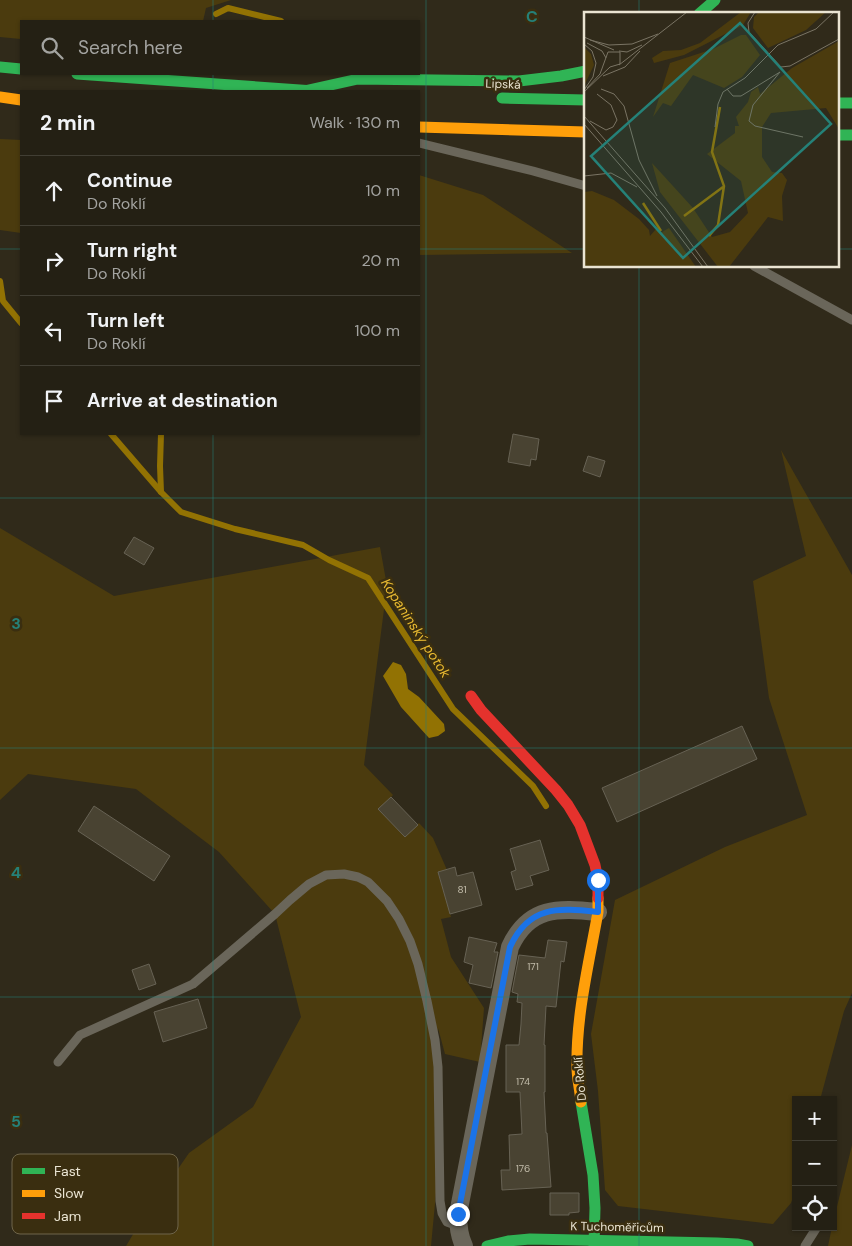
<!DOCTYPE html>
<meta charset="utf-8">
<style>
:root{--surface:#242014;--page:#2c281d;--text:#f1f3f6;--muted:#a3a3a0;--line:#413e34}
body{margin:0;font-family:"DM Sans",sans-serif;background:var(--page);color:var(--text)}
.controls{position:absolute;right:15px;bottom:15px;display:grid;overflow:hidden;border-radius:0px;box-shadow:0 1px 4px #0004}
.controls button{width:45px;height:45px;display:grid;place-items:center;padding:0;border:0;border-bottom:1px solid var(--line);background:var(--surface);color:var(--text);font:25px sans-serif}
.stop{position:absolute;width:15px;height:15px;margin:-11px;border:4px solid #1a73e8;border-radius:50%;background:#fff}
.stop.end{background:#1a73e8;border-color:#fff;box-shadow:0 1px 5px #0008}
.list{margin:0;padding:0;list-style:none}
h2{display:flex;justify-content:space-between;align-items:center;height:65px;margin:0;padding:0 20px;font-size:21px}
h2 small{font-size:16px;font-weight:400;color:var(--muted)}
.list li{display:grid;grid-template-columns:32px 1fr auto;gap:15px;align-items:center;box-sizing:border-box;height:70px;padding:0 20px;border-top:1px solid var(--line)}
.list b{display:block;font-size:19px;white-space:nowrap}
.list p{margin:0;font-size:16px;white-space:nowrap;color:var(--muted)}
.list em{font-size:16px;font-style:normal;color:var(--muted)}
.icon{flex:none;width:28px;height:28px;fill:none;stroke:currentColor;stroke-width:2;stroke-linecap:round;stroke-linejoin:round}
.map{position:relative;flex:none;width:852px;height:1246px;overflow:hidden}
.search{position:absolute;background:var(--surface);box-shadow:0 1px 4px #0004;left:20px;top:20px;width:400px;height:55px;display:flex;align-items:center;gap:12px;box-sizing:border-box;padding:0 18px;border-radius:0px;color:var(--muted);font-size:19px}
.panel{position:absolute;background:var(--surface);box-shadow:0 1px 4px #0004;left:20px;top:90px;width:400px;height:345px;border-radius:0px}
.map>svg:first-child{display:block}
.green{fill:#4b3b0e}
.water{fill:#927203}
.lines{fill:none;stroke-linecap:round;stroke-linejoin:round}
.stream{stroke:#927203;stroke-width:6}
.building{fill:#494332;stroke:#676254}
.lane{stroke:#6a665a;stroke-width:9}
.street{stroke:#6a665a;stroke-width:18}
.fast{stroke:#30b455;stroke-width:11}
.slow{stroke:#ff9f0a;stroke-width:11}
.jam{stroke:#e5322d;stroke-width:11}
.route{stroke:#1a73e8;stroke-width:6}
.grid{fill:none;stroke:#258178;stroke-width:1;stroke-opacity:0.55}
.labels{text-anchor:middle;dominant-baseline:central;stroke-width:5;stroke-linejoin:round;paint-order:stroke}
.number-label{font-size:10px;fill:#c2bcaa}
.street-label{font-size:12px;fill:#eae4d2;stroke:#3a2e10}
.water-label{font-size:14px;font-style:italic;fill:#e7b931;stroke:#3a2e10}
.inset-river{fill:none;stroke:#927203;stroke-width:2.5}
.inset-road{fill:none;stroke:#7a7464;stroke-width:1}
.view{fill:#258178;fill-opacity:0.15;stroke:#258178;stroke-width:2.5}
.inset-edge{fill:none;stroke:#eae4d2;stroke-width:2.5}
.key{fill:#3a2e10;stroke:#6f654a;stroke-width:1}
.key-label{font-size:14px;fill:#eae4d2}
.grid-label{font-size:16px;text-anchor:middle;font-weight:bold;fill:#258178;stroke:#3a2e10;stroke-width:5;stroke-linejoin:round;paint-order:stroke}
</style>
<div class="map">
<svg width="852" height="1246" viewBox="0 0 852 1246">
<rect width="100%" height="100%" fill="#302a1a"/>
<g class="green">
<polygon points="0,0 231,0 206,8 203,21 21,21 21,39 0,37"/>
<polygon points="0,139 21,140 21,233 0,230"/>
<polygon points="419,175 483,195 572,253 419,255"/>
<polygon points="781,450 852,575 852,993 844,1011 820,1100 796,1100 796,1188 791,1203 773,1224 618,1206 605,1190 598,1091 591,1034 615,900 725,847 807,815 769,698 753,581 806,556"/>
<polygon points="0,528 114,596 380,547 387,586 364,765 393,795 379,810 405,837 419,823 433,838 447,870 438,873 451,917 441,919 451,957 484,1008 480,1062 445,1054 438,1028 436,1193 431,1246 126,1246 135,1231 189,1153 253,1107 301,1017 275,914 219,852 136,789 28,774 0,800"/>
<polygon points="852,1145 852,1246 828,1246 832,1227 833,1227 833,1223"/>
</g>
<polygon class="water" points="393,662 401,665 406,674 408,689 419,697 444,724 445,731 438,736 429,738 401,707 383,676"/>
<g class="lines">
<g class="stream">
<polyline points="216,14 228,8 281,21"/>
<polyline points="0,281 3,301 21,323"/>
<polyline points="111,434 161,492 181,512 235,529 303,545 329,560 368,578 453,709 533,786 546,806"/>
<polyline points="161,492 160,466 161,434"/>
</g>
</g>
<g class="building">
<polygon points="513,434 539,439 536,460 531,459 530,466 508,462"/>
<polygon points="588,456 605,461 600,477 583,471"/>
<polygon points="134,537 154,548 144,565 124,553"/>
<polygon points="742,726 757,759 617,822 602,788"/>
<polygon points="391,797 418,825 405,837 378,809"/>
<polygon points="94,806 170,856 154,881 78,831"/>
<polygon points="540,840 549,870 530,876 533,885 516,890 511,872 516,870 510,849"/>
<polygon points="455,867 457,876 473,872 482,905 450,914 438,872"/>
<polygon points="469,937 497,943 494,952 498,952 491,988 469,983 473,965 464,962"/>
<polygon points="548,940 567,942 564,962 561,961 556,1007 546,1006 544,1045 545,1045 545,1092 544,1092 546,1133 547,1133 551,1187 502,1190 501,1170 510,1170 509,1135 522,1134 520,1092 506,1092 506,1045 519,1045 521,1024 522,1003 517,1002 518,994 512,992 519,955 545,958"/>
<polygon points="149,964 156,984 139,990 132,970"/>
<polygon points="198,999 207,1028 163,1042 154,1012"/>
<polygon points="550,1193 579,1193 579,1212 569,1213 569,1215 550,1215"/>
</g>
<g class="lines">
<g class="lane">
<polyline points="419,143 533,171 586,186"/>
<polyline points="754,266 852,320"/>
<polyline points="58,1062 80,1035 193,984 275,914 290,900 309,884 326,875 344,874 358,877 368,882 387,901 399,919 410,941 418,964 427,1001 435,1040 438,1067 440,1201 442,1213 447,1222 458,1226"/>
<polyline points="805,1246 817,1227"/>
</g>
<path class="street" d="M464,1246C459,1236 458,1226 458,1214L510,947C529,906 558,908 598,912"/>
<g class="fast">
<polyline points="699,14 715,0"/>
<polyline points="0,67 21,69"/>
<polyline points="77,74 314,91"/>
<polyline points="304,91 358,79 519,81 561,76 586,71"/>
<polyline points="502,98 586,100"/>
<polyline points="838,103 852,103"/>
<polyline points="838,135 852,135"/>
<polyline points="581,1102 593,1175 595,1208 594,1246"/>
<polyline points="487,1246 508,1241 530,1239 717,1243 737,1244 748,1246"/>
</g>
<g class="slow">
<polyline points="0,97 21,100"/>
<polyline points="419,127 586,132"/>
<path d="M581,1102C580,1090 577,1079 577,1067C576,1015 589,963 598,912V898"/>
</g>
<polyline class="jam" points="471,696 481,710 556,790 568,805 580,825 595,865 598,880 598,898"/>
</g>
<g class="lines">
<path class="route" d="M458,1214L510,947C529,905 558,908 598,912V880"/>
</g>
<path class="grid" d="M213,0V21M426,0V1246M639,0V14M213,74V91M0,249H21M419,249H586M838,249H852M639,266V1246M213,434V1246M0,498H852M0,748H852M0,997H852"/>
<g class="labels">
<g class="number-label">
<text x="462" y="889">81</text>
<text x="533" y="966">171</text>
<text x="523" y="1081">174</text>
<text x="523" y="1168">176</text>
</g>
<g class="street-label">
<text transform="translate(503 84) rotate(2)">Lipská</text>
<text transform="translate(580 1079) rotate(-95)">Do Roklí</text>
<text transform="translate(617 1227) rotate(1)">K Tuchoměřicům</text>
</g>
<g class="water-label">
<text transform="translate(416 628) rotate(57)">Kopaninský potok</text>
</g>
</g>
<g transform="translate(584 12)">
<rect width="255" height="255" fill="#302a1a"/>
<path d="M157,0H167L159,13L100,43L70,51L68,46L79,39L97,38L116,31ZM175,0H242L222,18L184,36L169,16L170,5ZM157,23H162L176,43L158,65L140,76L109,63L87,94L79,91L69,105L86,51L129,37ZM255,29V117L242,96L187,101L178,115V145L188,160L198,161L203,168L198,184L199,209L184,205L145,255H134L76,180L68,151L109,196L128,225L146,220L164,201L157,169L123,142L151,121V114H155L152,105L164,90L167,80L174,75L176,82L208,56ZM0,35L7,42L10,53L0,74ZM8,179L30,188L55,207L65,218L66,224L72,217L78,220L85,216L112,255H0V180Z" fill="#4b3b0e"/>
<path class="inset-river" d="M59,191L77,219M100,204L139,175M125,224L134,213L140,174L128,140L136,95"/>
<path class="inset-road" d="M171,0L164,11L165,20L197,55L206,54L255,27M0,25L30,38M6,28L25,33L48,32L74,22M3,31L18,39L22,46M0,32L8,39L12,51L9,65L0,78M35,39L43,40L58,33M35,53L103,0M196,60L169,93L165,109L171,114L219,125M19,64L41,55L56,39M17,77L30,82L40,94L55,148L73,184M143,77L149,84H157L196,60M0,80L26,55L36,52V40H24L16,62L3,76M0,104L81,196L124,255M6,109L22,118L29,115L33,108L27,93L13,82M0,112L77,200L119,255M131,115L134,92L139,80L161,66L194,33L232,17L250,0M0,164L27,161L53,175"/>
<path class="view" d="M156,11L247,112L99,246L7,144Z"/>
<rect width="255" height="255" class="inset-edge"/>
</g>
<rect x="12" y="1154" width="166" height="80" rx="8" class="key"/>
<rect x="22" y="1168" width="23" height="6" fill="#30b455"/>
<rect x="22" y="1190" width="23" height="7" fill="#ff9f0a"/>
<rect x="22" y="1213" width="23" height="6" fill="#e5322d"/>
<g class="key-label">
<text x="54" y="1176">Fast</text>
<text x="54" y="1198">Slow</text>
<text x="54" y="1221">Jam</text>
</g>
<g class="grid-label">
<text x="532" y="22">C</text>
<text x="16" y="629">3</text>
<text x="16" y="878">4</text>
<text x="16" y="1127">5</text>
</g>
</svg>
<div class="controls">
<button>+</button>
<button>−</button>
<button><svg class="icon" aria-label="locate" viewBox="0 0 24 24"><circle cx="12" cy="12" r="6"/><path d="M12 2v4M12 18v4M2 12h4M18 12h4"/></svg></button>
</div>
<div class="stop" style="left:598px;top:880px"></div>
<div class="stop end" style="left:458px;top:1214px"></div>
<div class="search"><svg class="icon" aria-label="search" viewBox="0 0 24 24"><circle cx="10" cy="10" r="6"/><path d="M15 15l6 6"/></svg>Search here</div>
<section class="panel">
<h2>2 min<small>Walk · 130 m</small></h2>
<ul class="list">
<li><svg class="icon" aria-label="ahead" viewBox="0 0 24 24"><path d="M12 20V5M6 11l6-6 6 6"/></svg><div><b>Continue</b><p>Do Roklí</p></div><em>10 m</em></li>
<li><svg class="icon" aria-label="right" viewBox="0 0 24 24"><path d="M7 20v-9h11M14 6l5 5-5 5"/></svg><div><b>Turn right</b><p>Do Roklí</p></div><em>20 m</em></li>
<li><svg class="icon" aria-label="left" viewBox="0 0 24 24"><path d="M17 20v-9H6M10 6l-5 5 5 5"/></svg><div><b>Turn left</b><p>Do Roklí</p></div><em>100 m</em></li>
<li><svg class="icon" aria-label="arrive" viewBox="0 0 24 24"><path d="M6 21V4h12l-3 4 3 4H6"/></svg><div><b>Arrive at destination</b></div></li>
</ul>
</section>
</div>
